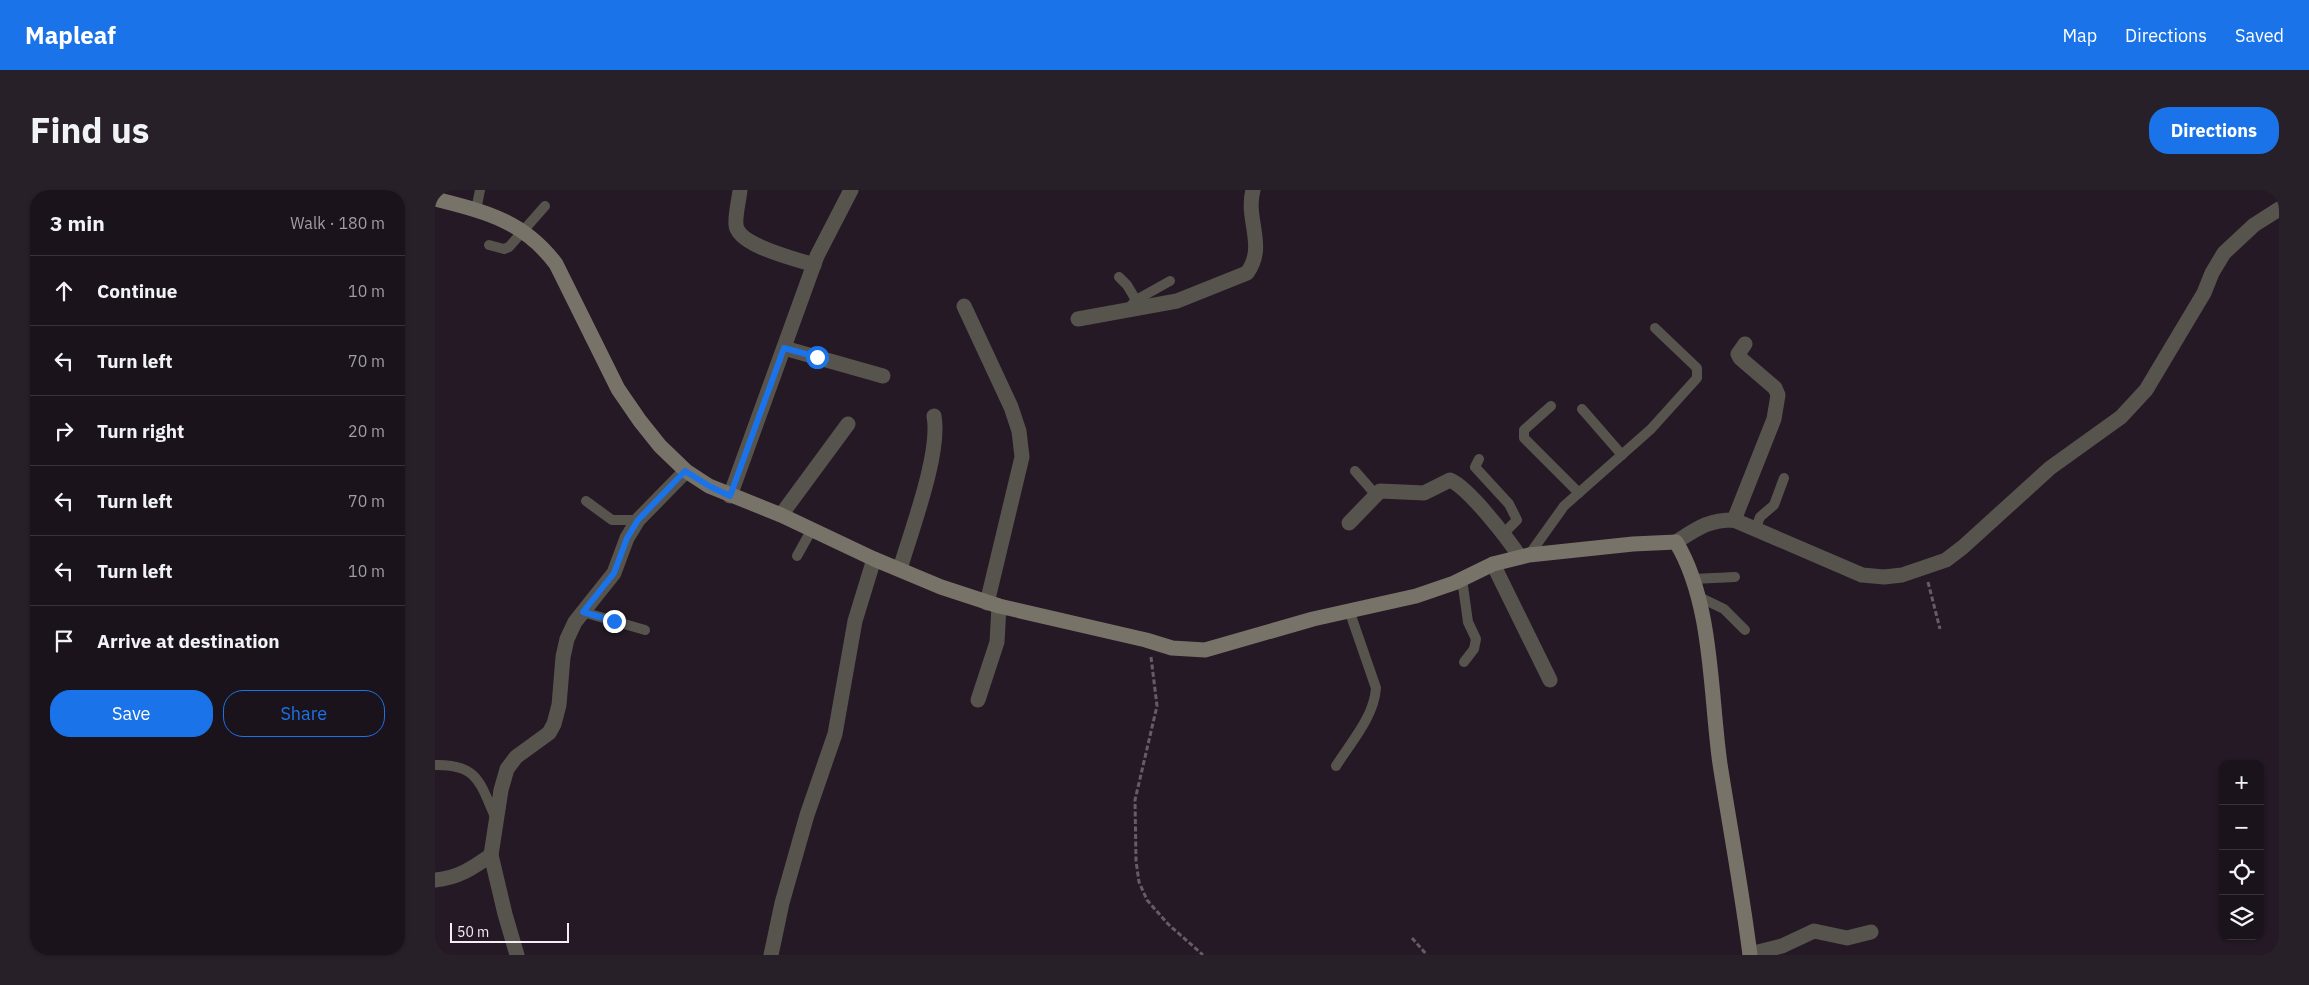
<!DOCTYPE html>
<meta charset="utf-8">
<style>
:root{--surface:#1b131b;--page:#282028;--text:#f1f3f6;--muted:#a09ea3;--line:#39323a;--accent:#1a73e8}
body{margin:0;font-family:"IBM Plex Sans",sans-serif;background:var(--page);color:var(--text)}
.controls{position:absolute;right:15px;bottom:15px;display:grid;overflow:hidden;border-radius:10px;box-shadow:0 1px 4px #0004}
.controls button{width:45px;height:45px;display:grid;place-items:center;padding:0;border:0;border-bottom:1px solid var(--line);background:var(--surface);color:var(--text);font:25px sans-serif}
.scale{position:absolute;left:15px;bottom:12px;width:119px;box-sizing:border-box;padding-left:5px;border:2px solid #f5edf5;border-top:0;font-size:14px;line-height:18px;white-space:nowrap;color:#f5edf5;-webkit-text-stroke:4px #241924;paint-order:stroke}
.stop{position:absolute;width:15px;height:15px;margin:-11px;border:4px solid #1a73e8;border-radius:50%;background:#fff}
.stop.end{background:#1a73e8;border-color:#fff;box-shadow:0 1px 5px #0008}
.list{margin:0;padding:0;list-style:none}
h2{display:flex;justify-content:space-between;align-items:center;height:65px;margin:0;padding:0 20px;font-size:21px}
h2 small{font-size:16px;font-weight:400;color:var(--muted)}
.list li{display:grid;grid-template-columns:32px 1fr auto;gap:15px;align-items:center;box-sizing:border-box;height:70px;padding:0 20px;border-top:1px solid var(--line)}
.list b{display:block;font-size:19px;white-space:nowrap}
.list em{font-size:16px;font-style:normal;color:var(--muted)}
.actions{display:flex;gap:10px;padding:15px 20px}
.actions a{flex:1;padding:11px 0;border:1px solid var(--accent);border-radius:20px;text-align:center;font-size:18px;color:var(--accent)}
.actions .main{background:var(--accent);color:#fff}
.icon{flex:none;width:28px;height:28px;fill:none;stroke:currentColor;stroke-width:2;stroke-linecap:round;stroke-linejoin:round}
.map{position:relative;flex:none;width:1844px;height:765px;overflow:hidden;border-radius:20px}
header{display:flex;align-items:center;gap:30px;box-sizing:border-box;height:70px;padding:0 25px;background:var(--accent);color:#fff}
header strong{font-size:24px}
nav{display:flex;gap:28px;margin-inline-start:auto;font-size:18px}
.intro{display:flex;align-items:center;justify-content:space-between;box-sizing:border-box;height:120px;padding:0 30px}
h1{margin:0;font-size:35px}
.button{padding:12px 22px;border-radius:20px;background:var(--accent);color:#fff;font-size:18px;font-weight:700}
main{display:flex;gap:30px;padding:0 30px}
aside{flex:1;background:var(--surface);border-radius:20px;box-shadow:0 1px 4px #0004}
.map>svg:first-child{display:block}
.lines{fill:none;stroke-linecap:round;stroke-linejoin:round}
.path{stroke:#665c66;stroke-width:3;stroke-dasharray:5 2.5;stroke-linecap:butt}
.lane{stroke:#57544d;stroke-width:10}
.street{stroke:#57544d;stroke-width:15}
.secondary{stroke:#787368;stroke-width:15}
.route{stroke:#1a73e8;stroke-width:6}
</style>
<header>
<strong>Mapleaf</strong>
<nav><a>Map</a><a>Directions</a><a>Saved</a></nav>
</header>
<div class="intro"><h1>Find us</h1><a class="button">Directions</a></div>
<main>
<aside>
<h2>3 min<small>Walk · 180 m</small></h2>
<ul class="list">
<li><svg class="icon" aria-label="ahead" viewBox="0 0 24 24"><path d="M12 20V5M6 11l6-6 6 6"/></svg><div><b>Continue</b></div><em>10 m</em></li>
<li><svg class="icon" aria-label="left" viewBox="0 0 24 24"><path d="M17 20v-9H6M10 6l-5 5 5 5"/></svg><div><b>Turn left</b></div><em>70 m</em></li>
<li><svg class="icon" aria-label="right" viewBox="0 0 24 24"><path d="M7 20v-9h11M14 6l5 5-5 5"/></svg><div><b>Turn right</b></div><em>20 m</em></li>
<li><svg class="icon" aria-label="left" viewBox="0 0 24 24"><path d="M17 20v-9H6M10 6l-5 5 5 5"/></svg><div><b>Turn left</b></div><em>70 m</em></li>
<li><svg class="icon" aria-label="left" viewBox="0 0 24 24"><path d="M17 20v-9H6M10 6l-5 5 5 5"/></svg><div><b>Turn left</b></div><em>10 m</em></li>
<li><svg class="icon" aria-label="arrive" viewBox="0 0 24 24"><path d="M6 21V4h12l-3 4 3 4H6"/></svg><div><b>Arrive at destination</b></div></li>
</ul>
<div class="actions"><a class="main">Save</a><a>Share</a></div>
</aside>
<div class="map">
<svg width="1844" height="765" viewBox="0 0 1844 765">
<rect width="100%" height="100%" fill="#241924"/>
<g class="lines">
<g class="path">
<polyline points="1493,392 1505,439"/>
<polyline points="716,467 722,516 700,610 701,671 704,692 712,710 733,734 768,765"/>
<polyline points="977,748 992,765"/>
</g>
<g class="lane">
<polyline points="41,20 45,0"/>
<polyline points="54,55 69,59 74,57 110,16"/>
<polyline points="684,87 692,95 701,110"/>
<polyline points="692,120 701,110 735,91"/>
<polyline points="1116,216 1089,240 1089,248 1144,303"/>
<polyline points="1147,219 1187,265"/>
<polyline points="1044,269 1040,277 1074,314 1082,330 1069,343"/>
<polyline points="920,281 941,305"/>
<polyline points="151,311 177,330 203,330"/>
<polyline points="1320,340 1325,327 1339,315 1349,288"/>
<polyline points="1094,365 1129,316 1216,239 1262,188 1262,178 1220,138"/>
<polyline points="362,366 377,339"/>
<polyline points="1027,389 1033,432 1041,449 1039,459 1029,472"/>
<polyline points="1258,389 1300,387"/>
<polyline points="1264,407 1289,419 1310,440"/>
<polyline points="148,422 210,440"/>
<path d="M0,575C44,574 45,594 61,629"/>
<path d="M901,576C916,552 939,527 941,498L914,420"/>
</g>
<g class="street">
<path d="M305,0C304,11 300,24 301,35C303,56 362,69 379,75"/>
<polyline points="529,116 576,217 584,241 587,267 552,413"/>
<path d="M643,129L742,111L812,83C832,56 810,30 818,0"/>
<polyline points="349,158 448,186"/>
<polyline points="295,306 382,66 416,0"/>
<polyline points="346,325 413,234"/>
<polyline points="1299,330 1339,229 1343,205 1340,198 1305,168 1303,164 1310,154"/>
<path d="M914,333L945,301L989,303L1015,290C1034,298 1073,349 1085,367"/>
<path d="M1241,352C1263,338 1273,330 1299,330L1427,385L1449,387L1467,385L1511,370L1528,357L1615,278L1686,227L1711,200L1769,103L1777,83L1789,63L1819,35L1844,19"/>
<polyline points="1058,374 1115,490"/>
<path d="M465,379C476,341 506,263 499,226"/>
<polyline points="543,510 562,452 564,416"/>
<polyline points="56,665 70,724 82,765"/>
<path d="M0,690C23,688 38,678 56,665L66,600L72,579L81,567L114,543L119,534L124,515L128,467L132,449L140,432L179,383L192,348L203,330L251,281"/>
<polyline points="1315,764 1347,756 1379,741 1412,748 1436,742"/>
<polyline points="336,765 347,713 372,625 400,544 420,431 439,369"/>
</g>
<path class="secondary" d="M0,9C50,22 88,30 121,74L183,199L205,231L225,256L251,281L274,296L346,325L439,369L506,397L564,416L711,450L737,458L770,460L878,429L981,406L1019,393L1058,374L1094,365L1198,354L1241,352C1278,413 1275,504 1285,574C1295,638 1307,701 1315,765"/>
</g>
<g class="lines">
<polyline class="route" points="179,431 148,422 179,383 192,348 203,330 250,281 274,296 295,306 349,158 382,167"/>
</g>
</svg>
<div class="controls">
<button>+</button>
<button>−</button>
<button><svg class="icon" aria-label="locate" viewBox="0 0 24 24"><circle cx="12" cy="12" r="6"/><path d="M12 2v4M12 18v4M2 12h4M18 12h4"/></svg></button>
<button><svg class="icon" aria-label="layers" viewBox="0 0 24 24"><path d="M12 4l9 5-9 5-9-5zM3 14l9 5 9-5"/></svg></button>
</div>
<div class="scale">50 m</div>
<div class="stop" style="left:382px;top:167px"></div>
<div class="stop end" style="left:179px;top:431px"></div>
</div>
</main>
